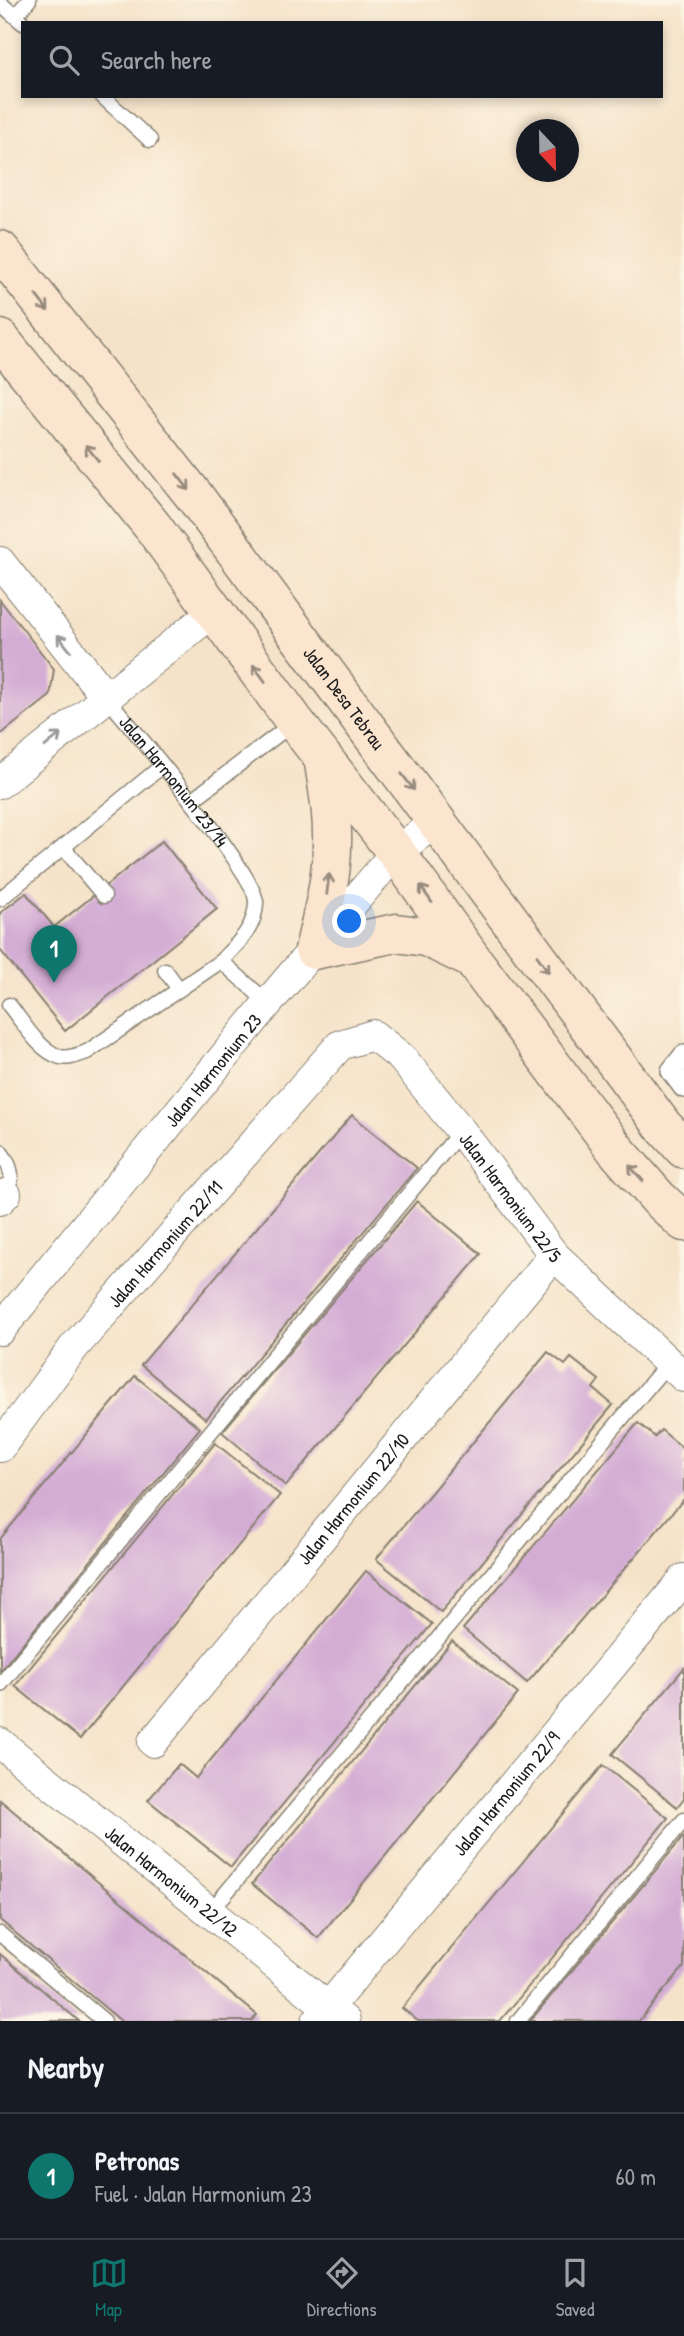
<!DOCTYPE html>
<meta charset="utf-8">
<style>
:root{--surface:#171b24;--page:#242831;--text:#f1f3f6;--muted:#9ea1a6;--line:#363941;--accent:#0f766e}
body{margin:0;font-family:"Patrick Hand",sans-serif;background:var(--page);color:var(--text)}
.compass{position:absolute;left:516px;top:119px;width:63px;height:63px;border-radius:50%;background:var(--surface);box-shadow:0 4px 10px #0003;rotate:158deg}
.you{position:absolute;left:350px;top:922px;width:24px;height:24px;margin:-18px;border:5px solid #fff;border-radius:50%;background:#1a73e8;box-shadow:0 0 0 10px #1a73e833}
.badge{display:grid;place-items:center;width:46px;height:46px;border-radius:50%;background:var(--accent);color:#fff;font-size:23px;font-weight:700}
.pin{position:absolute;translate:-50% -58px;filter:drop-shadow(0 2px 4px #0008)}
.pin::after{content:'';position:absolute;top:37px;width:24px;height:21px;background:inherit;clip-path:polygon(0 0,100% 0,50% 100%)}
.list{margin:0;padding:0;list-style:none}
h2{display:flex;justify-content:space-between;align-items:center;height:91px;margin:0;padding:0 28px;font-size:30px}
h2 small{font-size:23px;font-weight:400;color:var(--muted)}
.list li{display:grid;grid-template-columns:46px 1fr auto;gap:21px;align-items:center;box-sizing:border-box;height:126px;padding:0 28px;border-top:2px solid var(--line)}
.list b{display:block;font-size:26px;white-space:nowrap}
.list p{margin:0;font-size:23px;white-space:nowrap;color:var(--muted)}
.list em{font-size:23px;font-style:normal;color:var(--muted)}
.icon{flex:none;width:38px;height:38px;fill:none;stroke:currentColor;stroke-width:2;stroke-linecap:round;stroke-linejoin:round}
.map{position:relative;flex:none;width:684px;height:2021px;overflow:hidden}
.search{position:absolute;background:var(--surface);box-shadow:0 4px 10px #0003;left:21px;right:21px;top:21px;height:77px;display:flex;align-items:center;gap:18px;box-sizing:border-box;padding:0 24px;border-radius:0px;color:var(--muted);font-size:26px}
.sheet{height:217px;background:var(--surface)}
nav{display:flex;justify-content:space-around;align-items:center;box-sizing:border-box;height:98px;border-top:2px solid var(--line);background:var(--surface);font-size:19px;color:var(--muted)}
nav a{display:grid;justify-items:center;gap:4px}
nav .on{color:var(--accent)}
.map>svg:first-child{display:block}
.building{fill:#d4add5}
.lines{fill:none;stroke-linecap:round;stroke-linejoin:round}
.service-casing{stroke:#888072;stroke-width:17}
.pedestrian-casing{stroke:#888072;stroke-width:24}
.minor-casing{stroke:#888072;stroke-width:32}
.secondary-casing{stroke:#888072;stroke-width:41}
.service{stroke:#fff;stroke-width:14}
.pedestrian{stroke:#fff;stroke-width:21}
.minor{stroke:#fff;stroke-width:30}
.secondary{stroke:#fbe5cf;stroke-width:38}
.oneway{stroke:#978b7e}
.oneway2{stroke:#999}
.labels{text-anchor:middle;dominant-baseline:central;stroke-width:5;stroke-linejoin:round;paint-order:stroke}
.street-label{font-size:19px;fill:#1c1c1c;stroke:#fcf5e5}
</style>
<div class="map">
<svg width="684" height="2021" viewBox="0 0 684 2021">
<rect width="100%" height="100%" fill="#fcf5e5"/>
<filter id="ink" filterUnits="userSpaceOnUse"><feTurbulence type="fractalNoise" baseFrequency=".0143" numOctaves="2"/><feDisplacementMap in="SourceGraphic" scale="14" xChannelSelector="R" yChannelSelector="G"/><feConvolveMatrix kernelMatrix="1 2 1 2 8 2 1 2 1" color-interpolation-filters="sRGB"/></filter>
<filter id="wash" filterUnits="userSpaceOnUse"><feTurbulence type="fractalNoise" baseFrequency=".00686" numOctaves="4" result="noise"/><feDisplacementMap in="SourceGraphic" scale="28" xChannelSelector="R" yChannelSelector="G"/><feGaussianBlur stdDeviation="1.57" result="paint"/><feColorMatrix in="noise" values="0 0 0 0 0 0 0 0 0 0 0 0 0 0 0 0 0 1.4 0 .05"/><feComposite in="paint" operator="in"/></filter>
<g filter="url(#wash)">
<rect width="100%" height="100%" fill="#f5e3c9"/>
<g id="blocks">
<g class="building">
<polygon points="0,600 54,669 50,696 0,735"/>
<polygon points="162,841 217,909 65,1031 0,950 0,913 26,893 54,927"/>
<polygon points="352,1115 417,1168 206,1419 141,1365"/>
<polygon points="417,1201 481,1254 286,1486 222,1432"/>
<polygon points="548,1352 565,1365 571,1358 599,1380 593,1388 613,1405 441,1612 376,1559"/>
<polygon points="135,1376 200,1428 0,1671 0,1539"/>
<polygon points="638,1423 655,1437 661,1430 684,1449 682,1460 684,1462 684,1499 527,1683 463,1629"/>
<polygon points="215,1443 280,1495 80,1739 15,1686"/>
<polygon points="366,1571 432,1624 231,1867 148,1800 179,1764 196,1778"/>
<polygon points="452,1641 518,1694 318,1938 252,1884"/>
<polygon points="684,1668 684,1798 677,1807 612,1754"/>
<polygon points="603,1765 668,1818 500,2021 418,2021 402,2008"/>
<polygon points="0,1800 257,2015 252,2021 121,2021 0,1920"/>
<polygon points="684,1836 684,1967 661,1994 639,2021 530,2021"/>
<polygon points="0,1954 47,1994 79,2021 0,2021"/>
</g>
</g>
</g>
<g filter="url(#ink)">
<use href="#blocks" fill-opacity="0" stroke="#888072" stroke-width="2"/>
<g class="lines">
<g class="service-casing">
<g id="service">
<polyline points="0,3 23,23"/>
<polyline points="15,16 29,0"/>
<polyline points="102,96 150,140"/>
<path id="s1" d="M106,697C131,727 258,875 256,903C255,929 238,943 221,961L268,1003"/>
<polyline points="191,801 293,723"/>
<polyline points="63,847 104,896"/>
<polyline points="0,899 162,766"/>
<polyline points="165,970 179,989"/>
<path d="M9,1005C23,1022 38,1050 60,1057C69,1059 78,1055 87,1052L221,961"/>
<path d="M0,1151C11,1165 15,1178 6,1194"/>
<polyline points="0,1685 461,1131"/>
<polyline points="210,1912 668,1363"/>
<polyline points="0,1934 104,2021"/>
<polyline points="518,2021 684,1820"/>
</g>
</g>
<g class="pedestrian-casing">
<polyline id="pedestrian" points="684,1056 672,1071 684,1087"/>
</g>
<g class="minor-casing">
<g id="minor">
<polyline points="0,562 106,697"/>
<polyline points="0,783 214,611"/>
<polyline points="0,1200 6,1194"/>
<path id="s2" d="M0,1330L268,1003L396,852L437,821"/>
<path id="s3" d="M0,1447L74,1347L340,1045L373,1035L402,1058L461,1131L554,1255L684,1377"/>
<path id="s4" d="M153,1742L554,1255"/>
<path id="s5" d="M0,1743L345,2021"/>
<path id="s6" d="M317,2021L684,1579"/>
</g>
</g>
<g class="secondary-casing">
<g id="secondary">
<path id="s7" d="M0,250L195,497L663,1126L684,1149"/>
<polyline points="0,339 153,527 295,722 396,852 472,959 616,1150 658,1198 684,1222"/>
<path d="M324,763C328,790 333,816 332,844C332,880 322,916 314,950L396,933L426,937L470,958"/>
</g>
</g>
<use href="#service" class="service"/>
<use href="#pedestrian" class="pedestrian"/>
<use href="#minor" class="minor"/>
<use href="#secondary" class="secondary"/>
</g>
<defs><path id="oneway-shaft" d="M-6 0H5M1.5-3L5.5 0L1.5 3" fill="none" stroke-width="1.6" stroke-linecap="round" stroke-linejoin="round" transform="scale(1.75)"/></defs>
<g class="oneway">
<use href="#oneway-shaft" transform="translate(42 303) rotate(52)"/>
<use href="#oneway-shaft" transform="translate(92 453) rotate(-129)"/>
<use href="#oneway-shaft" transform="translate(183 482) rotate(52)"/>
<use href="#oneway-shaft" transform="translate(259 673) rotate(-126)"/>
<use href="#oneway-shaft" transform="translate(408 782) rotate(53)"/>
<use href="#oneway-shaft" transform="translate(328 884) rotate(-83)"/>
<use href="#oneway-shaft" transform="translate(426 894) rotate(-125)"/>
<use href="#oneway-shaft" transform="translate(543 964) rotate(54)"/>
<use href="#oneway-shaft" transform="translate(636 1173) rotate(-132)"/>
</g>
<g class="oneway2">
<use href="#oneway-shaft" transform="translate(64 643) rotate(-128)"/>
<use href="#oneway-shaft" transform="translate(53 740) rotate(-39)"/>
</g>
</g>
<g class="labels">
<g class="street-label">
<text stroke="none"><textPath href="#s7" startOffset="565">Jalan Desa Tebrau</textPath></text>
<text stroke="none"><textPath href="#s1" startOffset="108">Jalan Harmonium 23/14</textPath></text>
<text stroke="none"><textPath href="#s2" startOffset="336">Jalan Harmonium 23</textPath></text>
<text stroke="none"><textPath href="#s3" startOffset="775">Jalan Harmonium 22/5</textPath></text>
<text stroke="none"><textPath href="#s3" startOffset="262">Jalan Harmonium 22/11</textPath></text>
<text stroke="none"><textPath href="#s4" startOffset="315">Jalan Harmonium 22/10</textPath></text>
<text stroke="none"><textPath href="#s6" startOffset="296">Jalan Harmonium 22/9</textPath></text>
<text stroke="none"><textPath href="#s5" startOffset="220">Jalan Harmonium 22/12</textPath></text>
</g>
</g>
</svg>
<svg class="compass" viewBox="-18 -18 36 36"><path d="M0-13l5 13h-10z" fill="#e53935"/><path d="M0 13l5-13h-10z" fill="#9ea1a6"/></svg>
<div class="you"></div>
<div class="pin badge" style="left:54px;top:983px">1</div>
<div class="search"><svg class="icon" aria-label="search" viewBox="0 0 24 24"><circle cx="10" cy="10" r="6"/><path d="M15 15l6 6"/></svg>Search here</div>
</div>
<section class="sheet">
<h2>Nearby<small></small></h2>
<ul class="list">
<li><span class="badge">1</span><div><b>Petronas</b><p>Fuel · Jalan Harmonium 23</p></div><em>60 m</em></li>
</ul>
</section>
<nav>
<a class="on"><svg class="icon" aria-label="map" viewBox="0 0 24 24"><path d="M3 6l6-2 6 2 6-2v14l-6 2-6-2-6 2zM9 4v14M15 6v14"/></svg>Map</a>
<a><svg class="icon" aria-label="directions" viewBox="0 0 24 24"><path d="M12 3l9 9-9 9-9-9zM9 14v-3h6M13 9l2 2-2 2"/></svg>Directions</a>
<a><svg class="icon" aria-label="saved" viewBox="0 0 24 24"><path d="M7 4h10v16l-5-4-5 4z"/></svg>Saved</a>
</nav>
